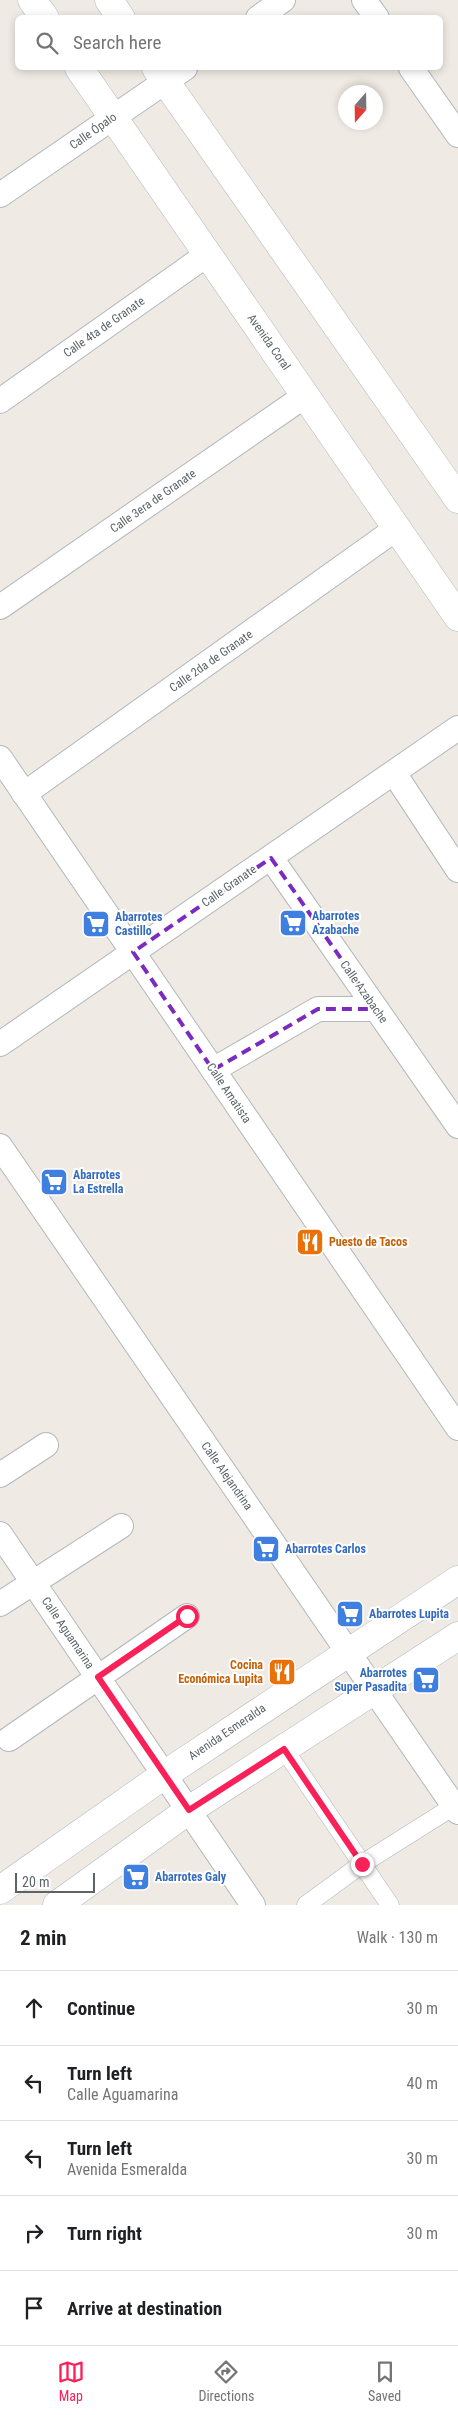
<!DOCTYPE html>
<meta charset="utf-8">
<style>
:root{--surface:#fff;--page:#f6f6f6;--text:#202124;--muted:#757577;--line:#e0e0e0;--accent:#fa2058}
body{margin:0;font-family:"Roboto Condensed",sans-serif;background:var(--page);color:var(--text)}
.compass{position:absolute;left:338px;top:85px;width:45px;height:45px;border-radius:50%;background:var(--surface);box-shadow:0 2px 8px #0003;rotate:200deg}
.scale{position:absolute;left:15px;bottom:12px;width:80px;box-sizing:border-box;padding-left:5px;border:2px solid #5c6467;border-top:0;font-size:14px;line-height:18px;white-space:nowrap;color:#5c6467;-webkit-text-stroke:4px #fff;paint-order:stroke}
.stop{position:absolute;width:15px;height:15px;margin:-11px;border:4px solid #fa2058;border-radius:50%;background:#fff}
.stop.end{background:#fa2058;border-color:#fff;box-shadow:0 1px 5px #0008}
.list{margin:0;padding:0;list-style:none}
h2{display:flex;justify-content:space-between;align-items:center;height:65px;margin:0;padding:0 20px;font-size:21px}
h2 small{font-size:16px;font-weight:400;color:var(--muted)}
.list li{display:grid;grid-template-columns:32px 1fr auto;gap:15px;align-items:center;box-sizing:border-box;height:75px;padding:0 20px;border-top:1px solid var(--line)}
.list b{display:block;font-size:19px;white-space:nowrap}
.list p{margin:0;font-size:16px;white-space:nowrap;color:var(--muted)}
.list em{font-size:16px;font-style:normal;color:var(--muted)}
.icon{flex:none;width:28px;height:28px;fill:none;stroke:currentColor;stroke-width:2;stroke-linecap:round;stroke-linejoin:round}
.map{position:relative;flex:none;width:458px;height:1905px;overflow:hidden}
.search{position:absolute;background:var(--surface);box-shadow:0 2px 8px #0003;left:15px;right:15px;top:15px;height:55px;display:flex;align-items:center;gap:12px;box-sizing:border-box;padding:0 18px;border-radius:8px;color:var(--muted);font-size:19px}
.sheet{height:440px;background:var(--surface)}
nav{display:flex;justify-content:space-around;align-items:center;box-sizing:border-box;height:70px;border-top:1px solid var(--line);background:var(--surface);font-size:14px;color:var(--muted)}
nav a{display:grid;justify-items:center;gap:2px}
nav .on{color:var(--accent)}
.map>svg:first-child{display:block}
.lines{fill:none;stroke-linecap:round;stroke-linejoin:round}
.pedestrian-casing{stroke:#b2b8bb;stroke-width:19}
.minor-casing{stroke:#b2b8bb;stroke-width:26}
.tertiary-casing{stroke:#b2b8bb;stroke-width:29}
.pedestrian{stroke:#fff;stroke-width:18}
.minor{stroke:#fff;stroke-width:24}
.tertiary{stroke:#fff;stroke-width:28}
.route{stroke:#fa2058;stroke-width:6}
.marked{fill:none;stroke:#7b2cbf;stroke-width:4;stroke-dasharray:10 6;stroke-linejoin:round}
.labels{text-anchor:middle;dominant-baseline:central;stroke-width:4;stroke-linejoin:round;paint-order:stroke}
.street-label{font-size:12px;fill:#5c6467;stroke:#fff}
.shop-label{font-size:12px;font-weight:bold;fill:#366cbe;stroke:#fff;text-anchor:start}
.food-label{font-size:12px;font-weight:bold;fill:#c56008;stroke:#fff;text-anchor:start}
</style>
<div class="map">
<svg width="458" height="1905" viewBox="0 0 458 1905">
<rect width="100%" height="100%" fill="#f0eae4"/>
<g class="lines">
<g class="pedestrian-casing">
<g id="pedestrian">
<polyline points="284,1749 390,1905"/>
<polyline points="306,1905 362,1864 454,1806"/>
</g>
</g>
<g class="minor-casing">
<g id="minor">
<polyline points="364,0 377,18"/>
<polyline points="258,18 283,0"/>
<polyline points="411,68 458,135"/>
<polyline points="0,195 185,68"/>
<polyline points="0,401 208,254"/>
<polyline points="0,607 306,395"/>
<polyline points="0,758 458,1428"/>
<polyline points="394,773 458,870"/>
<polyline points="24,794 397,528"/>
<polyline points="271,858 458,1126"/>
<polyline points="0,1044 458,728"/>
<polyline points="213,1070 318,1009 376,1009"/>
<polyline points="0,1146 458,1812"/>
<polyline points="0,1475 46,1445"/>
<polyline points="0,1534 253,1905"/>
<polyline points="0,1604 121,1526"/>
<polyline points="9,1739 187,1616"/>
</g>
</g>
<g class="tertiary-casing">
<g id="tertiary">
<polyline points="32,0 45,18"/>
<polyline points="109,0 121,18"/>
<polyline points="79,68 458,617"/>
<polyline points="156,68 458,499"/>
<polyline points="0,1890 164,1775 458,1580"/>
<polyline points="57,1905 189,1810 458,1636"/>
</g>
</g>
<use href="#pedestrian" class="pedestrian"/>
<use href="#minor" class="minor"/>
<use href="#tertiary" class="tertiary"/>
</g>
<g class="lines">
<polyline class="route" points="187,1616 98,1677 189,1810 284,1749 362,1864"/>
</g>
<path class="marked" d="M271,858L376,1009H318L213,1070L133,952Z"/>
<defs>
<g id="supermarket-square" transform="scale(1.4375)"><rect x="-9" y="-9" width="18" height="18" rx="4" fill="#3f7fe0" stroke="#fff"/><path d="M-6-5.5h2.5l.6 2H6L4.5 2H-2.5L-4.4-4H-6ZM-1.5 3.2a1.3 1.3 0 1 0 .1 0ZM3 3.2a1.3 1.3 0 1 0 .1 0Z" fill="#fff"/></g>
<g id="restaurant-square" transform="scale(1.4375)"><rect x="-9" y="-9" width="18" height="18" rx="4" fill="#e8710a" stroke="#fff"/><path d="M-5-6h1v4h1v-4h1v4h1v-4h1v5L-1.5 .5V6h-2V.5L-5-1ZM5-6V6H3V1.5H1.5Q1.5-4 5-6Z" fill="#fff"/></g>
</defs>
<g fill-rule="evenodd">
<use href="#supermarket-square" x="293" y="923"/>
<use href="#supermarket-square" x="96" y="924"/>
<use href="#supermarket-square" x="54" y="1182"/>
<use href="#restaurant-square" x="310" y="1242"/>
<use href="#supermarket-square" x="266" y="1549"/>
<use href="#supermarket-square" x="350" y="1614"/>
<use href="#restaurant-square" x="282" y="1672"/>
<use href="#supermarket-square" x="426" y="1680"/>
<use href="#supermarket-square" x="136" y="1877"/>
</g>
<g class="labels">
<g class="street-label">
<text transform="translate(93 131) rotate(-35)">Calle Ópalo</text>
<text transform="translate(104 327) rotate(-35)">Calle 4ta de Granate</text>
<text transform="translate(269 342) rotate(55)">Avenida Coral</text>
<text transform="translate(153 501) rotate(-35)">Calle 3era de Granate</text>
<text transform="translate(211 661) rotate(-35)">Calle 2da de Granate</text>
<text transform="translate(229 886) rotate(-35)">Calle Granate</text>
<text transform="translate(364 992) rotate(55)">Calle Azabache</text>
<text transform="translate(229 1093) rotate(56)">Calle Amatista</text>
<text transform="translate(227 1476) rotate(55)">Calle Alejandrina</text>
<text transform="translate(68 1633) rotate(56)">Calle Aguamarina</text>
<text transform="translate(227 1732) rotate(-34)">Avenida Esmeralda</text>
</g>
<g class="shop-label">
<text x="312" y="916">Abarrotes<tspan x="312" dy="14">Azabache</tspan></text>
<text x="115" y="917">Abarrotes<tspan x="115" dy="14">Castillo</tspan></text>
<text x="73" y="1175">Abarrotes<tspan x="73" dy="14">La Estrella</tspan></text>
<text x="285" y="1549">Abarrotes Carlos</text>
<text x="369" y="1614">Abarrotes Lupita</text>
<text x="407" y="1673" text-anchor="end">Abarrotes<tspan x="407" dy="14">Super Pasadita</tspan></text>
<text x="155" y="1877">Abarrotes Galy</text>
</g>
<g class="food-label">
<text x="329" y="1242">Puesto de Tacos</text>
<text x="263" y="1665" text-anchor="end">Cocina<tspan x="263" dy="14">Económica Lupita</tspan></text>
</g>
</g>
</svg>
<svg class="compass" viewBox="-18 -18 36 36"><path d="M0-13l5 13h-10z" fill="#e53935"/><path d="M0 13l5-13h-10z" fill="#757577"/></svg>
<div class="scale">20 m</div>
<div class="stop" style="left:187px;top:1616px"></div>
<div class="stop end" style="left:362px;top:1864px"></div>
<div class="search"><svg class="icon" aria-label="search" viewBox="0 0 24 24"><circle cx="10" cy="10" r="6"/><path d="M15 15l6 6"/></svg>Search here</div>
</div>
<section class="sheet">
<h2>2 min<small>Walk · 130 m</small></h2>
<ul class="list">
<li><svg class="icon" aria-label="ahead" viewBox="0 0 24 24"><path d="M12 20V5M6 11l6-6 6 6"/></svg><div><b>Continue</b></div><em>30 m</em></li>
<li><svg class="icon" aria-label="left" viewBox="0 0 24 24"><path d="M17 20v-9H6M10 6l-5 5 5 5"/></svg><div><b>Turn left</b><p>Calle Aguamarina</p></div><em>40 m</em></li>
<li><svg class="icon" aria-label="left" viewBox="0 0 24 24"><path d="M17 20v-9H6M10 6l-5 5 5 5"/></svg><div><b>Turn left</b><p>Avenida Esmeralda</p></div><em>30 m</em></li>
<li><svg class="icon" aria-label="right" viewBox="0 0 24 24"><path d="M7 20v-9h11M14 6l5 5-5 5"/></svg><div><b>Turn right</b></div><em>30 m</em></li>
<li><svg class="icon" aria-label="arrive" viewBox="0 0 24 24"><path d="M6 21V4h12l-3 4 3 4H6"/></svg><div><b>Arrive at destination</b></div></li>
</ul>
</section>
<nav>
<a class="on"><svg class="icon" aria-label="map" viewBox="0 0 24 24"><path d="M3 6l6-2 6 2 6-2v14l-6 2-6-2-6 2zM9 4v14M15 6v14"/></svg>Map</a>
<a><svg class="icon" aria-label="directions" viewBox="0 0 24 24"><path d="M12 3l9 9-9 9-9-9zM9 14v-3h6M13 9l2 2-2 2"/></svg>Directions</a>
<a><svg class="icon" aria-label="saved" viewBox="0 0 24 24"><path d="M7 4h10v16l-5-4-5 4z"/></svg>Saved</a>
</nav>
